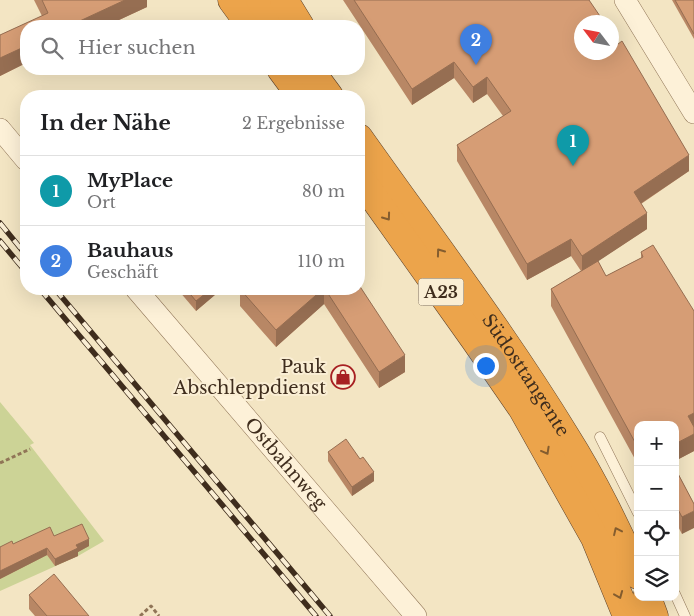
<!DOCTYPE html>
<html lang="de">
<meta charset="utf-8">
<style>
:root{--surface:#fff;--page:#f6f6f6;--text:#202124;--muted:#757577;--line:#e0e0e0;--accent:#a72022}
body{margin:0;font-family:"Libre Baskerville",serif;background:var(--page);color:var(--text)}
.controls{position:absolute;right:15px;bottom:15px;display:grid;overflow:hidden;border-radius:10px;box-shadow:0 5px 20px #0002}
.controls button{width:45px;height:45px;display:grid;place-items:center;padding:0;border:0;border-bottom:1px solid var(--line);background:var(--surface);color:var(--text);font:25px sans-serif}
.compass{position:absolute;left:574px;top:15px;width:45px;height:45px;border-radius:50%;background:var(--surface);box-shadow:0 5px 20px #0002;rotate:302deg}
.you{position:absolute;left:485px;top:365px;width:18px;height:18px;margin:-12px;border:4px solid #fff;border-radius:50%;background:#1a73e8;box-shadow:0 0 0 8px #1a73e833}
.badge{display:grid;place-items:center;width:32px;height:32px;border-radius:50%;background:var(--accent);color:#fff;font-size:16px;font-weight:700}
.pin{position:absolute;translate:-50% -41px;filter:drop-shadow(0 1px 2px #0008)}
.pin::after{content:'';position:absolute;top:26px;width:18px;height:15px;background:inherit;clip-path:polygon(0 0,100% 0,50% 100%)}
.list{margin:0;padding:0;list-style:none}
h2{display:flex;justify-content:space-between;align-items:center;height:65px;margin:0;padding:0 20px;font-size:21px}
h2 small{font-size:16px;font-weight:400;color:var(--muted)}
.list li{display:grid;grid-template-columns:32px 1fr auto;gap:15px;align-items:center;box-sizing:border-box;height:70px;padding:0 20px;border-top:1px solid var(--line)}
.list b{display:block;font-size:19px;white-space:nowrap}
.list p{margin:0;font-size:16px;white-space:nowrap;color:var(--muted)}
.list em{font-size:16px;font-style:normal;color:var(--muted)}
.icon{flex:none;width:28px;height:28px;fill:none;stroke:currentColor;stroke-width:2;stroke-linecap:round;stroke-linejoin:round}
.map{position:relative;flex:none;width:694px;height:616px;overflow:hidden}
.search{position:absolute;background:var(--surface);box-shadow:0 5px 20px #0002;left:20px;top:20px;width:345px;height:55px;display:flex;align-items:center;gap:12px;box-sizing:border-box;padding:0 18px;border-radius:20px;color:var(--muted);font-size:19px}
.panel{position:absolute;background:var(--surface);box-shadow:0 5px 20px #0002;left:20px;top:90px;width:345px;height:205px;border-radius:20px}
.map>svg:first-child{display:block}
.green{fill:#ccd396}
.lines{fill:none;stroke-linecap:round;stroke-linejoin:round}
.service-casing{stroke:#907557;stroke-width:11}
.minor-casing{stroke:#907557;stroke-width:22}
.motorway-casing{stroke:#5e432c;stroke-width:29}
.path{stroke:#907557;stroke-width:3;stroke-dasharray:4 2.5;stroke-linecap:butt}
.service{stroke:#fdf1d8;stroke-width:10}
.minor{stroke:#fdf1d8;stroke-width:21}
.motorway{stroke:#eca44b;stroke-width:28}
.rail-casing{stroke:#3f2d1d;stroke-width:5.5}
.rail{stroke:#faeed4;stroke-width:4;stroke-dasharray:11;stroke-linecap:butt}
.wall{fill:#b88765}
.shaded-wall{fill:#966e52}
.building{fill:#d69d75;stroke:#966e52}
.oneway{stroke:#845d2f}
.labels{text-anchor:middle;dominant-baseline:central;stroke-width:4;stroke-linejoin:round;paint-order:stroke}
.shield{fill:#faeed4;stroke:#776754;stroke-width:1}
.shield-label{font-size:16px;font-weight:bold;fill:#3f2d1d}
.poi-label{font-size:18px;fill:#3f2d1d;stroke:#faeed4;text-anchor:end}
.street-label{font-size:18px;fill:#3f2d1d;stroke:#faeed4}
</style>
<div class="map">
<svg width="694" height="616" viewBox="0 0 694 616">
<rect width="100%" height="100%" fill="#f3e5c3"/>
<polygon class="green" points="0,402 34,443 30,445 104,541 78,556 0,591"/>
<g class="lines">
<g class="service-casing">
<g id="service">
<polyline points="600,437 638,513"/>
<polyline points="675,594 685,616"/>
</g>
</g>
<g class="minor-casing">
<g id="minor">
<polyline points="625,0 694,113"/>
<polyline points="0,129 26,160"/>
<path id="s1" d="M136,289L416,616"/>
</g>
</g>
<g class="motorway-casing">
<g id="motorway">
<polyline points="232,0 251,26"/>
<polyline points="260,0 279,26"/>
<polyline points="284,0 300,26"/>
<polyline points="281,69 301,96"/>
<polyline points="309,69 329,96"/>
<path id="s2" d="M359,138C429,237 503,334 566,437C594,481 616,528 638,575"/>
<polyline points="359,177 475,340 522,408 595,538 627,616"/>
<polyline points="647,597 654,616"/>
</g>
</g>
<g class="path">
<polyline points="0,463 30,449"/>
<polyline points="140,616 151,606 159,616"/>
</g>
<use href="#service" class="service"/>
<use href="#minor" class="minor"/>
<use href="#motorway" class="motorway"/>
<g class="rail-casing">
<g id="rail">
<polyline points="0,223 26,255"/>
<polyline points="0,241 26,272"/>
<polyline points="40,289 316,616"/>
<polyline points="55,289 330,616"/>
</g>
</g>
<use href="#rail" class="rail"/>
</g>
<g class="wall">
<polygon points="34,0 147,0 147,7 106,26 26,26 26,63 0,76 0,35 42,16"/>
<polygon points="343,0 589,0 689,171 641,204 647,229 598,261 606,276 641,258 641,252 694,311 694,451 675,461 675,425 638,425 638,460 636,461 551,306 551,289 581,271 571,256 527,280 457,161 457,145 503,116 487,94 473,103 454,78 412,105"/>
<polygon points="672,0 694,0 694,39"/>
<polygon points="179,289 216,289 216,294 196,311 179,291"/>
<polygon points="240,289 359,289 405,372 379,388 324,304 276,347 240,306"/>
<polygon points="328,452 374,481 352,496 328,461"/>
<polygon points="675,468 694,504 682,534 675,521"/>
<polygon points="54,536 89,546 78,552 78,556 55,566 47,555 0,579 0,547"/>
<polygon points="29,595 89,616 35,616 29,609"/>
</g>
<g class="shaded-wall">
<polygon points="125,0 147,0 147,7 106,26 69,26"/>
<polygon points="26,46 26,63 0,76 0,58"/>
<polygon points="454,62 454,78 412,105 412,89"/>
<polygon points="487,77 487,94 473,103 473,87"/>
<polygon points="689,155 689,171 634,208 634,192"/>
<polygon points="647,213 647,229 582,272 582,256"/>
<polygon points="571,239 571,256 527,280 527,264"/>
<polygon points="211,289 216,289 216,294 196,311 196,301"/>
<polygon points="323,289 324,289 324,304 276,347 276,330"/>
<polygon points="405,355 405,372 379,388 379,372"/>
<polygon points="694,413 694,430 688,416"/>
<polygon points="694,434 694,451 675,461 675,444"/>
<polygon points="638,443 638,460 636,461 636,444"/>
<polygon points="374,472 374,481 352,496 352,487"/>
<polygon points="694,511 694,528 682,534 682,517"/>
<polygon points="89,539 89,546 78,552 78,556 55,566 55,559 76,545"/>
<polygon points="47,548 47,555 0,579 0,571"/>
</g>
<g class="building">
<polygon points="42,0 125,0 69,26 26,26 26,46 0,58 0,35 48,13"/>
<polygon points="354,0 589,0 604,22 582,22 582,52 612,52 612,34 618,44 622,41 689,155 634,192 647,213 582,256 571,239 527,264 457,145 511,111 487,77 473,87 454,62 412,89"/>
<polygon points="675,0 694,0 694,34"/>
<polygon points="653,245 694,311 694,413 688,416 694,427 694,434 675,444 675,425 638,425 638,443 636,444 551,289 598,261 606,276 643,257 641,252"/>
<polygon points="359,285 405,355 379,372 325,289 359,289"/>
<polygon points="186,289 211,289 196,301"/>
<polygon points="240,289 323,289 276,330"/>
<polygon points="346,439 360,459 363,457 374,472 352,487 328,452"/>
<polygon points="675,468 694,504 694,511 682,517 675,504"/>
<polygon points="82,524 89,539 76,545 78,548 55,559 47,548 0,571 0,547 12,541 13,544 50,527 54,536"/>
<polygon points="54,574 89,616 47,616 29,595"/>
</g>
<defs><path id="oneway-chevron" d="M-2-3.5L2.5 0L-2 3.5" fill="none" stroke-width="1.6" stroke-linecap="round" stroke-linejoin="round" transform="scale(1.25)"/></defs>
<g class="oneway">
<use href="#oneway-chevron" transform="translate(387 217) rotate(54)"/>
<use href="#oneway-chevron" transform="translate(440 252) rotate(-126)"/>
<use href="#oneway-chevron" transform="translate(546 451) rotate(61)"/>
<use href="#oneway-chevron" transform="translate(617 531) rotate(-115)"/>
<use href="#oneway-chevron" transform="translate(619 595) rotate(68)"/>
</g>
<defs>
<g id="shop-ring" transform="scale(1.25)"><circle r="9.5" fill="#faeed4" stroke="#a72022" stroke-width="1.5"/><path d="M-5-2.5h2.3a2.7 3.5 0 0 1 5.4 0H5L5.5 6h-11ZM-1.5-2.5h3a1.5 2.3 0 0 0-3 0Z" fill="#a72022"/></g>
</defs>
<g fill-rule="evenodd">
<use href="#shop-ring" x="343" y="377"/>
</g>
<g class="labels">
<rect class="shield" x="418.5" y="278.5" width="45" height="27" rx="4"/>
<g class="shield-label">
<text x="441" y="292">A23</text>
</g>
<g class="poi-label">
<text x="326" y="367">Pauk<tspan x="326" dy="21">Abschleppdienst</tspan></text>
</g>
<g class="street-label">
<text stroke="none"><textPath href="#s2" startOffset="290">Südosttangente</textPath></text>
<text stroke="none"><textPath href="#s1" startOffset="230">Ostbahnweg</textPath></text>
</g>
</g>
</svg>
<div class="controls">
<button>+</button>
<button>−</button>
<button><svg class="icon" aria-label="locate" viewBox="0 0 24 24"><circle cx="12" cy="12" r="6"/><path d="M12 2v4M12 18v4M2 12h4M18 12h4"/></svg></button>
<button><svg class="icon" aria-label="layers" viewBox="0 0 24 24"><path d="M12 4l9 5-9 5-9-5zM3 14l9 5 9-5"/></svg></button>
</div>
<svg class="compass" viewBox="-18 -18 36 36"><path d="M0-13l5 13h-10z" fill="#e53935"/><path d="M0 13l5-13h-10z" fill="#757577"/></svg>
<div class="you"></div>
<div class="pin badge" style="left:573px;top:166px;background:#0f9aa8">1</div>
<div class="pin badge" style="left:476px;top:65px;background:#3f7fe0">2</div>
<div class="search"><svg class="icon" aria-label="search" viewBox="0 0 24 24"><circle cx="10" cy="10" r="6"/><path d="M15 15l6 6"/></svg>Hier suchen</div>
<section class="panel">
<h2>In der Nähe<small>2 Ergebnisse</small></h2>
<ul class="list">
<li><span class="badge" style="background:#0f9aa8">1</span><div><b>MyPlace</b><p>Ort</p></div><em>80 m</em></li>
<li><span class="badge" style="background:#3f7fe0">2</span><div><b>Bauhaus</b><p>Geschäft</p></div><em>110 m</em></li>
</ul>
</section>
</div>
